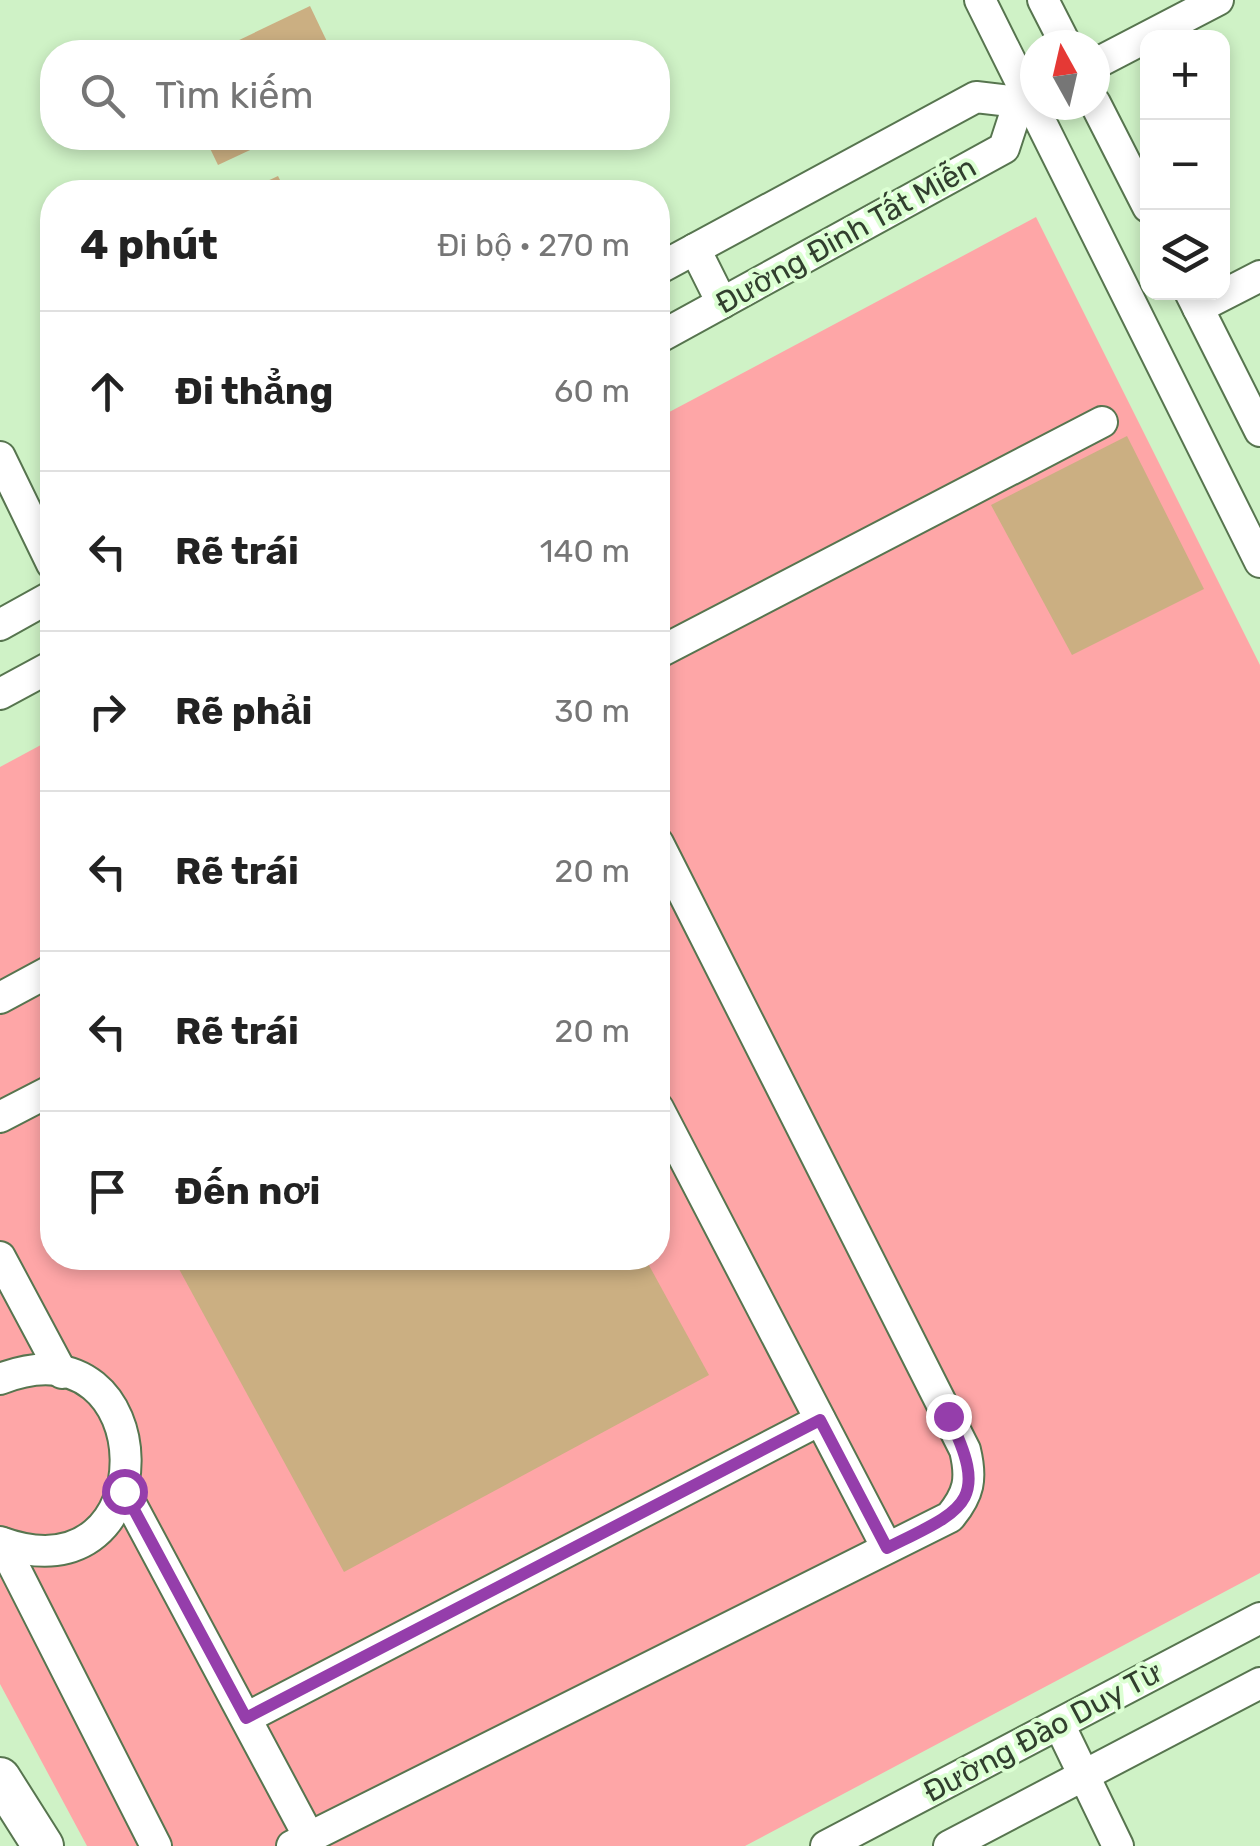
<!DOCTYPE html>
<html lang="vi">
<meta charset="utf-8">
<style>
:root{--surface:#fff;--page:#f6f6f6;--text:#222;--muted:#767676;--line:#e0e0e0}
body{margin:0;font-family:Rubik,sans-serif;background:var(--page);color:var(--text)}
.controls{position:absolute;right:30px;top:30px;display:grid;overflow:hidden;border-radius:20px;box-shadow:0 5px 15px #0003}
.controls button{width:90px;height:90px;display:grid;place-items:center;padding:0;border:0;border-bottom:2px solid var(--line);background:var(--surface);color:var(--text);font:50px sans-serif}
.compass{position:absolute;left:1020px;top:30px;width:90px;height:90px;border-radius:50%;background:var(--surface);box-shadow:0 5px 15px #0003;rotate:352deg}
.stop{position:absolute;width:30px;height:30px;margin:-22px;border:8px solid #953eab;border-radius:50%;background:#fff}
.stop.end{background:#953eab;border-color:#fff;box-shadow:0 2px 10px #0008}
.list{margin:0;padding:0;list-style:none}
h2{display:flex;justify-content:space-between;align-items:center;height:130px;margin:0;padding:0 40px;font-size:42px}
h2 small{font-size:32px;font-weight:400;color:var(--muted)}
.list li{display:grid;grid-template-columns:65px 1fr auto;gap:30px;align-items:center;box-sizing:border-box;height:160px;padding:0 40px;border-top:2px solid var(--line)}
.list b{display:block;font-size:38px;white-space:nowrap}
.list em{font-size:32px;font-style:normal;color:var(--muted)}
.icon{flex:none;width:55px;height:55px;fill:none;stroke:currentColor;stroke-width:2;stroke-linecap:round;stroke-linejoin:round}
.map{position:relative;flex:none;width:1260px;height:1846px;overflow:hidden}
.search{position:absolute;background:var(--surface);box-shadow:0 5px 15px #0003;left:40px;top:40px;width:630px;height:110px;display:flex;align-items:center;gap:25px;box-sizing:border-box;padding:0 35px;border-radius:40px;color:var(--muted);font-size:38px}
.panel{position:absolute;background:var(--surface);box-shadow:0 5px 15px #0003;left:40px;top:180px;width:630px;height:1090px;border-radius:40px}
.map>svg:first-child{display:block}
.green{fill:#fea6a7}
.building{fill:#cbaf82}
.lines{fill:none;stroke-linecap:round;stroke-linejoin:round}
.minor-casing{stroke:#57754f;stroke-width:34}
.major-casing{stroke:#57754f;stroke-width:44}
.minor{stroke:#fff;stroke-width:30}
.major{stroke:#fff;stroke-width:40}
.route{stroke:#953eab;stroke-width:12}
.labels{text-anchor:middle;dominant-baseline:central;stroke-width:8;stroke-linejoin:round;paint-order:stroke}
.street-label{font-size:30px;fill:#313f2e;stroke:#dcffd3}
</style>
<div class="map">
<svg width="1260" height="1846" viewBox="0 0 1260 1846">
<rect width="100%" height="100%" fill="#cff2c6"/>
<polygon class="green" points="1036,217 1260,665 1260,1573 745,1846 87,1846 0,1684 0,767 52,739 52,1258 658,1258 658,418"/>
<g class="building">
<polygon points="310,6 332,52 214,52"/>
<polygon points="205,138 276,138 218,165"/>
<polygon points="278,176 286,192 244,192"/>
<polygon points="1127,436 1204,589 1072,655 991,505"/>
<polygon points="173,1258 645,1258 709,1375 344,1572"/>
</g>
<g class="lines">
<g class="minor-casing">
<g id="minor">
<polyline points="980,0 1260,562"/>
<polyline points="1043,0 1066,45"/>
<polyline points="1095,64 1218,0"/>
<polyline points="1095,103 1148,207"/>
<polyline points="695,249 722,303"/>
<polyline points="658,269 976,97 1019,102"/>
<polyline points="1190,292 1260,431"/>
<polyline points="1198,308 1260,276"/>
<polyline points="658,338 1004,148 1019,102"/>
<polyline points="0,457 52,564"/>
<polyline points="0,625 52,596"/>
<polyline points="658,653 1102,422"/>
<polyline points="0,694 52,666"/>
<polyline points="0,998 52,970"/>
<polyline points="658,1108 887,1548"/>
<polyline points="0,1117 52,1090"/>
<polyline points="0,1257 62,1373"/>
<path d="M0,1379C165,1314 170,1604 0,1542"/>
<polyline points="124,1491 309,1837"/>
<polyline points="2,1543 156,1846"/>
<polyline points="246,1718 820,1420"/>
<polyline points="1059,1724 1118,1846"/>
<path d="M292,1846L950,1517C969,1494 972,1479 965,1450L658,843"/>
<polyline points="826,1846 1260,1618"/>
<polyline points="949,1846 1260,1683"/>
</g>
</g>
<g class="major-casing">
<polyline id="major" points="0,1778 43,1846"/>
</g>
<use href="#minor" class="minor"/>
<use href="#major" class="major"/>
</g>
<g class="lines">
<path class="route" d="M124,1491L246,1718L820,1420L887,1548C963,1510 992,1504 948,1416"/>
</g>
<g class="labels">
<g class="street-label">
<text transform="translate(846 235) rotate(-29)">Đường Đinh Tất Miễn</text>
<text transform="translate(1043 1732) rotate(-28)">Đường Đào Duy Từ</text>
</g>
</g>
</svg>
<div class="controls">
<button>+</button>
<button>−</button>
<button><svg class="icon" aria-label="layers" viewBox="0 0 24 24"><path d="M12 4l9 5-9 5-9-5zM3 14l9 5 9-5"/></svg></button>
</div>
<svg class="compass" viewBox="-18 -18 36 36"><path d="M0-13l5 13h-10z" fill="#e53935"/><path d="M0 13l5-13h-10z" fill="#767676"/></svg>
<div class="stop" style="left:124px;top:1491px"></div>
<div class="stop end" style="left:948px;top:1416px"></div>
<div class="search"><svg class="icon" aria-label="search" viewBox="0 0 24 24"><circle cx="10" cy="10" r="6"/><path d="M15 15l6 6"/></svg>Tìm kiếm</div>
<section class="panel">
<h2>4 phút<small>Đi bộ · 270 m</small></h2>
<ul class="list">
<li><svg class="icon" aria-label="ahead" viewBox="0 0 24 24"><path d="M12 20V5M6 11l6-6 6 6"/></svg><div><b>Đi thẳng</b></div><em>60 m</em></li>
<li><svg class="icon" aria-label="left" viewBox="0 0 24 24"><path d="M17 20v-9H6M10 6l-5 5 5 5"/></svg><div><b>Rẽ trái</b></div><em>140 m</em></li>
<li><svg class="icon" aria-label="right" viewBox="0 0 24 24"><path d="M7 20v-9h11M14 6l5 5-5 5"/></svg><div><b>Rẽ phải</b></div><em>30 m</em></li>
<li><svg class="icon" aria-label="left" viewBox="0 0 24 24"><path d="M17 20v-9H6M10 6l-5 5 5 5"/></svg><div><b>Rẽ trái</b></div><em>20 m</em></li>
<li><svg class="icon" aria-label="left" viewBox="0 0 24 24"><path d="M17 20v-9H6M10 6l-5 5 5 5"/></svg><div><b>Rẽ trái</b></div><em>20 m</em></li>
<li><svg class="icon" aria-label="arrive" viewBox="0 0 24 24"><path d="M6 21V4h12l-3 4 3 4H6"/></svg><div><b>Đến nơi</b></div></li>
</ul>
</section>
</div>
